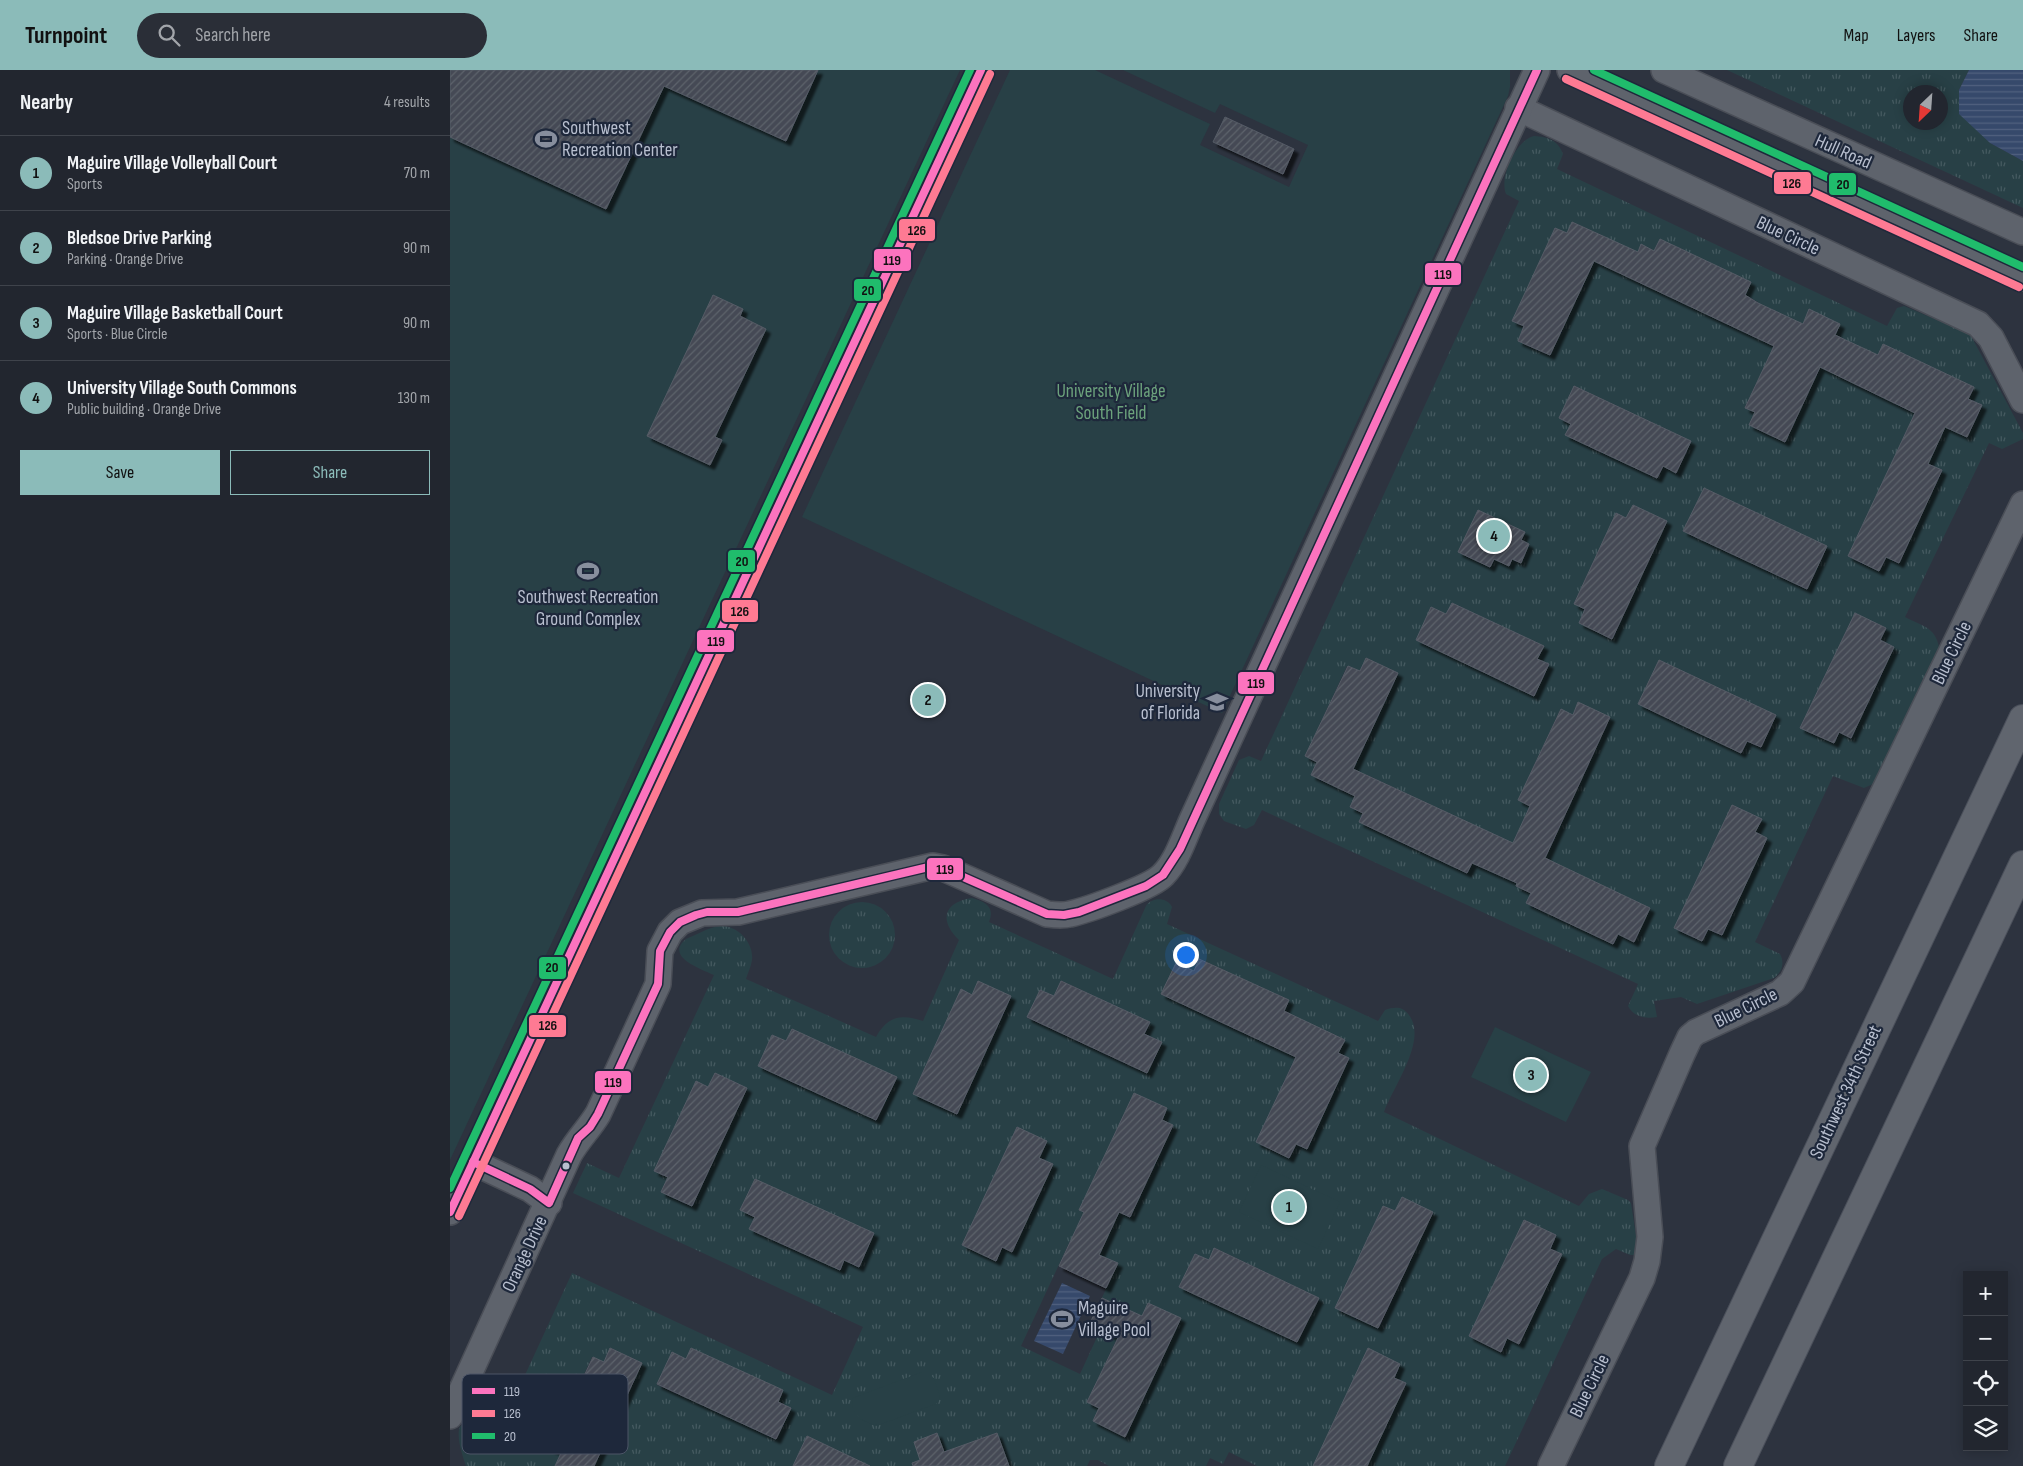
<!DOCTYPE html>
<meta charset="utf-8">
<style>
:root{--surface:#22262f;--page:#2a2e37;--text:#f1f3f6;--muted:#a2a5aa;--line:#3f434b;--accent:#8bbbb9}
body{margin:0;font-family:"Sofia Sans Condensed",sans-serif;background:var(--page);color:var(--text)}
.controls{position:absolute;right:15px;bottom:15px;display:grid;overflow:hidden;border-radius:0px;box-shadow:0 2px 12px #0003}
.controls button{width:45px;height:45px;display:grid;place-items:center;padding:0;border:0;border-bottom:1px solid var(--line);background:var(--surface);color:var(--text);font:25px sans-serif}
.compass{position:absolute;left:1453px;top:15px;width:45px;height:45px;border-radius:50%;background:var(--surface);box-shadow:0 2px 12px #0003;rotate:205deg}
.you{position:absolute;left:735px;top:884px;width:18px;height:18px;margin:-12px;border:4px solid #fff;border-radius:50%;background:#1a73e8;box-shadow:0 0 0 8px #1a73e833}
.badge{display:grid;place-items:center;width:32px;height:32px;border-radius:50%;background:var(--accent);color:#111;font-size:16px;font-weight:700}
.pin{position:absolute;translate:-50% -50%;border:2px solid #fff;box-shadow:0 1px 5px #0006}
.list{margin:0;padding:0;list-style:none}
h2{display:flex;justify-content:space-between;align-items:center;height:65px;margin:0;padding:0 20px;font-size:21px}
h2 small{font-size:16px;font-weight:400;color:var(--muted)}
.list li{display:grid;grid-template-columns:32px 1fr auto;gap:15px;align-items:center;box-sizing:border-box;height:75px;padding:0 20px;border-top:1px solid var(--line)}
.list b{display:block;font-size:19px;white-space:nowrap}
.list p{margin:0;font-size:16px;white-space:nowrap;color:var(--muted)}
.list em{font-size:16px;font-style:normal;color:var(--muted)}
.actions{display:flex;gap:10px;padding:15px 20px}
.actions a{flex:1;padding:11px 0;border:1px solid var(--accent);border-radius:0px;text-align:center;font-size:18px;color:var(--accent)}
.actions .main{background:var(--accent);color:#111}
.icon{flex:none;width:28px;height:28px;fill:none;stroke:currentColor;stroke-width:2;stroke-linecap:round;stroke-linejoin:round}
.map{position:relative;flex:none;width:1573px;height:1396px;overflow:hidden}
header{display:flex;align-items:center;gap:30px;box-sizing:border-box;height:70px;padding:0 25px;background:var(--accent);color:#111}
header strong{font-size:24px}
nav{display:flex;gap:28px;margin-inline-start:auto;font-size:18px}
.search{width:350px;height:45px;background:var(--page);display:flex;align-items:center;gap:12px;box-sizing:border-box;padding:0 18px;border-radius:28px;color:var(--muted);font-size:19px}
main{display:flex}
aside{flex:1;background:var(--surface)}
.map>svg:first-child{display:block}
.grass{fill:url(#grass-tufts);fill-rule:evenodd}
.green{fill:#284046}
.water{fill:url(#water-rules)}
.building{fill:url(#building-hatch);stroke:#555b66;filter:url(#shadow)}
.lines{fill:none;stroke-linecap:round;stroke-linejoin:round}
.street-casing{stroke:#4a4e57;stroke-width:28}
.primary-casing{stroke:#4b505b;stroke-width:30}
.street{stroke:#5e636c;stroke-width:25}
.primary{stroke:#60656e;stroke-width:28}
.bus-1-casing{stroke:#1e283b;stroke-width:11}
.bus-2-casing{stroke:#1e283b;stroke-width:11}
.bus-3-casing{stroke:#1e283b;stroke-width:11}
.bus-1{stroke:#fc73be;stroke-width:8}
.bus-2{stroke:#fe7a93;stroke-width:8}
.bus-3{stroke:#20bc6c;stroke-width:8}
.bus-dot{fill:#b8bfcf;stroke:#1e283b;stroke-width:2}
.labels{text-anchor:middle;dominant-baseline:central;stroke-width:4.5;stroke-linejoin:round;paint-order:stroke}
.poi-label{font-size:19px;fill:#b8bfcf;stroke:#1e283b;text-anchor:start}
.street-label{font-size:19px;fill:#b8bfcf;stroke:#1e283b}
.park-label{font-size:19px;fill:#6ca27c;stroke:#1e283b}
.key{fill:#1e283b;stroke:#4c5567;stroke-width:1}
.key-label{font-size:14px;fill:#b8bfcf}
.line-badge{stroke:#1e283b;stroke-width:2}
.pale-badge-label{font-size:14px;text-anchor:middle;font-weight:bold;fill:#111}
</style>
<header>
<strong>Turnpoint</strong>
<div class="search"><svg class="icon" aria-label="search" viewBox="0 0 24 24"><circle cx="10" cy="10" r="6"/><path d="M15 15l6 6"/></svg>Search here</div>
<nav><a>Map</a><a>Layers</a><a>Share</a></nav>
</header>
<main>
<aside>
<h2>Nearby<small>4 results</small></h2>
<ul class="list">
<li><span class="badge">1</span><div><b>Maguire Village Volleyball Court</b><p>Sports</p></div><em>70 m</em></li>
<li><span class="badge">2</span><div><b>Bledsoe Drive Parking</b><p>Parking · Orange Drive</p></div><em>90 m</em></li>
<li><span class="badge">3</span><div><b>Maguire Village Basketball Court</b><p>Sports · Blue Circle</p></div><em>90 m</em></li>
<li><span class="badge">4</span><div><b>University Village South Commons</b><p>Public building · Orange Drive</p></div><em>130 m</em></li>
</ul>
<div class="actions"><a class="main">Save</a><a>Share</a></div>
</aside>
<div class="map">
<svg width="1573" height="1396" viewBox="0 0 1573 1396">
<defs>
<pattern id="grass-tufts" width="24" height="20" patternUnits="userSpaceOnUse" patternTransform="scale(1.25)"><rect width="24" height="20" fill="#284046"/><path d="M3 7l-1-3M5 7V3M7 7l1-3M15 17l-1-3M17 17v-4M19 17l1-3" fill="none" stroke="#455a60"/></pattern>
<pattern id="water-rules" width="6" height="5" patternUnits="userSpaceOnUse" patternTransform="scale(1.25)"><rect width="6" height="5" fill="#36496b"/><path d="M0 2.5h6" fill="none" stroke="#51617f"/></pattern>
<pattern id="building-hatch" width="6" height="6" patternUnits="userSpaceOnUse" patternTransform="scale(1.25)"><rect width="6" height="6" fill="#454a54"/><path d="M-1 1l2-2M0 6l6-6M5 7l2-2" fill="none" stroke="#5e626c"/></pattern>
<filter id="shadow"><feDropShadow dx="4.5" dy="4.5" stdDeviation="1" flood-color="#0009"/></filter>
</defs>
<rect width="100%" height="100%" fill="#2d333f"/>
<g class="grass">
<path d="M1277,0H1519L1509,20L1540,73L1573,91V138ZM1460,22H1490V52H1460Z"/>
<path d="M1084,66C1098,67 1108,70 1113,84L1107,99L1437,256L1447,238L1454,236L1520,264L1573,363V369L1552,379L1539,373L1455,547C1471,556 1485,556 1489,577L1423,714L1414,718L1383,706L1305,872L1330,884C1335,893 1332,902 1324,908L1247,934L1231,927L1204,931L1207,947C1195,949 1184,947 1178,936L1188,914L812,740L804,755L796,759L774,751L769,744V734L789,690L799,686L811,691L1069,131L1056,124C1049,107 1066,70 1084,66ZM1123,152L1155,167L1100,285L1068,271L1074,256L1063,251L1105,158L1117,163ZM1210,169L1300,212L1295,225L1308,232L1294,261L1177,206L1191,175L1204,181ZM1360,240L1390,254L1335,372L1300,355L1305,342L1295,337L1338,247L1353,254ZM1433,274L1523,318L1518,329L1517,367L1399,311L1428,285ZM1125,316L1241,371L1227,402L1213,396L1206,408L1116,365L1121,354L1109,348ZM1454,368L1478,394L1492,401L1449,493L1436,487L1429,501L1398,486ZM1262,422L1364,470L1357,519L1233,461L1249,428ZM1183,435L1217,451L1162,569L1129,553L1135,539L1124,533L1166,444L1176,448ZM1028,440L1074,462L1071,470L1079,474L1071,493L1062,489L1059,495L1044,489L1040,497L1008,482ZM1002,533L1093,576L1087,589L1099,594L1084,625L966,570L981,537L996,544ZM1405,543L1436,558L1430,570L1444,577L1401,668L1389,662L1384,673L1350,657ZM917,588L948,603L893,720L867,692L855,686L897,596L910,601ZM1209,590L1326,645L1311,677L1297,671L1291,683L1202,641ZM1129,633L1160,648L1106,765L1074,750L1080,736L1068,730L1110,640L1123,645ZM915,704L1052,768L1022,793L1017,803L909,752L913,743L900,737ZM1282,735L1311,749L1305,762L1272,865L1258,859L1225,858ZM1082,782L1200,838L1185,871L1168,864L1163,874L1077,834L1081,823L1066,815Z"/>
<path d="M522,828C536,832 545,837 539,852L663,909L696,836C702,827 717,827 722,837L717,854L928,951L935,940C945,937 952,936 959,945C978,970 943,1017 934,1042L1129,1136L1139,1124L1152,1119L1178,1130L1181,1133L1188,1179L1187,1185H1180L1166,1179L1152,1189L1055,1396H917L956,1313L944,1308L950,1294L918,1279L863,1396H807L779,1382L773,1394L760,1388L756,1396H659L648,1390H640L637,1396H546L557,1392L547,1363L523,1371L532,1396H499L487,1363L464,1372L472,1396H396L400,1387L357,1366L343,1396H144L192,1293L161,1278L154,1292L142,1287L100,1378L111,1383L107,1396H16C13,1387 0,1351 18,1354C27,1355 38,1363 47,1366L122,1203L382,1325L413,1257L123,1123L137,1093L169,1108L264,905C252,899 214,887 236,869C246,865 259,857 270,856C288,855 304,873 302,890C301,897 298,902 296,909L426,967C438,945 452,944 473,951L509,870C489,851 493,832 522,828ZM750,889L839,930L834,942L712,924L726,893L744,901ZM528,911L561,927L507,1044L469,1010L511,920L522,925ZM612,911L699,952L694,964L711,972L697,1003L577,948L590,920L604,926ZM861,954L894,969L888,983L899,988L857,1079L846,1074L839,1088L806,1072ZM342,959L441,1019L427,1050L308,996L322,965L336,971ZM265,1003L297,1019L242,1136L211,1122L218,1107L204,1101L246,1011L258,1017ZM684,1023L717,1038L712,1050L723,1056L680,1147L668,1142L662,1155L629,1140ZM567,1057L597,1071L589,1088L603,1094L563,1181L552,1177L546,1190L512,1175ZM952,1128L983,1143L929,1258L897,1243L892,1224L933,1136L945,1141ZM291,1140L405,1155L424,1164L409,1197L394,1190L390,1200L300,1159L305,1147ZM1075,1150L1106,1165L1100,1179L1112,1184L1069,1274L1057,1268L1050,1282L1019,1266ZM620,1171L668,1194L648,1236L659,1241L630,1304L571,1276ZM765,1178L855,1221L863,1240L847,1272L729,1217L745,1184L759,1190ZM699,1233L731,1249L675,1366L643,1351L649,1338L637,1332L680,1241L692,1246ZM222,1283L340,1338L327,1369L207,1315Z"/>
<circle cx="412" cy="865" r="33"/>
</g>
<g class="green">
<polygon points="0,0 510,0 0,1090"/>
<polygon points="560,0 645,0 760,54 750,75 839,117 858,75 770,34 765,43 673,0 1060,0 1060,17 1058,26 772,643 352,447"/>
<polygon points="1045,957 1141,1002 1116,1052 1021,1007"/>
<polygon points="811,1095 890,1132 868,1179 789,1142"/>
<polygon points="472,1302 484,1308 490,1326 488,1333 426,1356 410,1349 402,1338 403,1328"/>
</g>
<g class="water">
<polygon points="1519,0 1573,0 1573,91 1540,73 1509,44 1509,20"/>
<polygon points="612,1213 640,1226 613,1284 584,1271"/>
</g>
<g class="building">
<polygon points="0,0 368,0 336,71 214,16 156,139 0,67"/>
<polygon points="775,47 844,79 833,104 763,72"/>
<polygon points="1122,152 1188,182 1191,174 1204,181 1210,169 1301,212 1295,225 1308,233 1353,254 1359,239 1390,254 1385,265 1428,285 1433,274 1524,317 1518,329 1532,335 1517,367 1495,357 1478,394 1492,400 1449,493 1436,487 1429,501 1398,486 1465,343 1370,297 1335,372 1299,355 1305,342 1295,338 1324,276 1144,191 1100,285 1068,271 1074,256 1062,251 1105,158 1117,163"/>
<polygon points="263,225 293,239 290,246 316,259 265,367 272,370 260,395 197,366"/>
<polygon points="1124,316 1241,371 1226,403 1213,396 1207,408 1115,365 1121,354 1109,348"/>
<polygon points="1254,418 1377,476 1357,519 1233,461"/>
<polygon points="1183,435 1217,451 1162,569 1129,553 1135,539 1124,534 1166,443 1176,448"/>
<polygon points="1028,440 1075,462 1071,470 1079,474 1071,493 1062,489 1059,496 1044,489 1040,497 1008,482"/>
<polygon points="1002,533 1094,576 1087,589 1099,594 1084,626 966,570 981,537 996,544"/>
<polygon points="1405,543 1436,558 1430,570 1444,577 1401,668 1389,662 1384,673 1350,658"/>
<polygon points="916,588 948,603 903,699 1063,773 1080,736 1068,730 1111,639 1123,645 1128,632 1160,647 1095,788 1200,838 1184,872 1168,864 1163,874 1076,833 1081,823 1066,816 1067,813 1022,793 1017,803 909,752 913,743 900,737 905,726 861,705 867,692 855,686 898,596 910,601"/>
<polygon points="1209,590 1326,645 1311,677 1297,671 1291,683 1188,634"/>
<polygon points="1282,735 1312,749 1305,762 1317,768 1272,865 1258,859 1252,871 1224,858"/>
<polygon points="749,889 839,930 834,941 895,970 888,983 899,988 857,1079 846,1074 839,1088 806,1072 846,987 711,924 726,893 744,901"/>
<polygon points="528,911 561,926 507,1044 463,1024 511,919 522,925"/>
<polygon points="611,911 700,952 694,964 712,972 697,1003 577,947 590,920 604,926"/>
<polygon points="342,959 447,1007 426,1050 308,996 322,965 336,971"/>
<polygon points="265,1003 297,1018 242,1136 211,1122 218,1107 204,1101 246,1011 258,1017"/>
<polygon points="684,1023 717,1038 712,1050 723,1055 680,1147 669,1142 649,1185 668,1193 656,1218 609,1196 634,1142 629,1140"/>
<polygon points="567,1057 597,1071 589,1088 603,1094 562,1182 552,1177 546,1191 512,1175"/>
<polygon points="305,1109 424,1163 409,1197 394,1190 390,1200 299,1159 305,1147 290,1140"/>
<polygon points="952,1127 983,1142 928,1258 885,1238 933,1136 945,1141"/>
<polygon points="1074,1150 1106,1165 1100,1179 1112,1184 1069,1274 1057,1268 1051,1282 1019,1266"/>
<polygon points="764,1178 869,1228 847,1272 729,1217 745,1184 759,1190"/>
<polygon points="652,1228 692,1246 698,1233 731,1248 675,1367 643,1351 649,1338 637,1332 668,1268 639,1255"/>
<polygon points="160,1278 192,1293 144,1396 105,1396 111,1383 100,1378 143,1287 154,1292"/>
<polygon points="241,1278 333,1320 328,1332 341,1338 326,1369 207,1314 222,1282 236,1289"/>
<polygon points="918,1278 950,1294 944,1308 956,1313 917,1396 863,1396"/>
<polygon points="487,1363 494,1382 547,1363 559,1396 463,1396 462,1393 470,1390 464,1372"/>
<polygon points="357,1366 420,1396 343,1396"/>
</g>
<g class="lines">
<g class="street-casing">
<g id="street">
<polyline points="1120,0 1573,208"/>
<polyline points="1214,0 1573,162"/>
<polyline points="1068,38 1528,254 1541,268 1573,330"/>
<polyline points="23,1092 80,1119 99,1133"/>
<polyline points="0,1142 531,0"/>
<path d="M0,1346L119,1085C128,1069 139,1059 148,1044L208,914L210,881L220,862L230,852L252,843L288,842L483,796L493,798L597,844C605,845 612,846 620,844C638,840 702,817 713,805C727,791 734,768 742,750L1087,0"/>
<polyline points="1101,1396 1192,1208 1197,1191 1200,1167 1192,1076 1232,984 1240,967 1246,962 1330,923 1342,912 1573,434"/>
</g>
</g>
<g class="primary-casing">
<g id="primary">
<polyline points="1219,1396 1573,649"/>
<polyline points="1288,1396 1573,795"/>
</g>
</g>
<use href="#street" class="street"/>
<use href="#primary" class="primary"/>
<g class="bus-1-casing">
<g id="bus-1">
<polyline points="23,1092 80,1119 99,1133 128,1068 140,1057 148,1044 208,914 210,881 220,862 230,852 246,845 257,842 288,842 483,796 493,798 597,844 614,845 629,842 696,816 713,805 730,779 1087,0"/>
<polyline points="0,1142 531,0"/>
</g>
</g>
<g class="bus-2-casing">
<g id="bus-2">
<polyline points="1116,9 1569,217"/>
<polyline points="9,1146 540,4"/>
</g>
</g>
<g class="bus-3-casing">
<g id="bus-3">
<polyline points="1144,0 1573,197"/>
<polyline points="0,1118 520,0"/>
</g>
</g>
<use href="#bus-1" class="bus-1"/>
<use href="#bus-2" class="bus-2"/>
<use href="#bus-3" class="bus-3"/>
</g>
<defs>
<g id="stadium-bare" transform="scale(1.725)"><path d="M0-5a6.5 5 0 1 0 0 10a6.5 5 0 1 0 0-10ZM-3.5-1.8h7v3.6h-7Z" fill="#878e9d" stroke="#1e283b" stroke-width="2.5" paint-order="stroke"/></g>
<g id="university-bare" transform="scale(1.725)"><path d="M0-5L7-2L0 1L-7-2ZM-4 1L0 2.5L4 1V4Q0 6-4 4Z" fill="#878e9d" stroke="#1e283b" stroke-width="2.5" paint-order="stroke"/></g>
</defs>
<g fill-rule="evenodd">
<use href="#stadium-bare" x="96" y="69"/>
<use href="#stadium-bare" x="138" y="501"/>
<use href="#university-bare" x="767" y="632"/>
<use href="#stadium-bare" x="612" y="1249"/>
</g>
<circle class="bus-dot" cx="116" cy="1096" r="4.5"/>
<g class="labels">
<g class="poi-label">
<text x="112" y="58">Southwest<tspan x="112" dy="22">Recreation Center</tspan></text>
<text x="138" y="527" text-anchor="middle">Southwest Recreation<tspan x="138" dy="22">Ground Complex</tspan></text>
<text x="750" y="621" text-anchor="end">University<tspan x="750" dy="22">of Florida</tspan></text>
<text x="628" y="1238">Maguire<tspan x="628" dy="22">Village Pool</tspan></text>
</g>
<g class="street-label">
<text transform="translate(1393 82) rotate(24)">Hull Road</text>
<text transform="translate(1338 166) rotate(25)">Blue Circle</text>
<text transform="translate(1502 583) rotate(-64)">Blue Circle</text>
<text transform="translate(1296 938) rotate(-26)">Blue Circle</text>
<text transform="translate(1396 1022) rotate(-65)">Southwest 34th Street</text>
<text transform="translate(75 1184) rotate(-65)">Orange Drive</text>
<text transform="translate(1140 1316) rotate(-64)">Blue Circle</text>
</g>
<g class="park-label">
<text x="661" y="321">University Village<tspan x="661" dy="22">South Field</tspan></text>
</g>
</g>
<rect x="12" y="1304" width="166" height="80" rx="8" class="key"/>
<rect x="22" y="1318" width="23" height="6" fill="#fc73be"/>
<rect x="22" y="1340" width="23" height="7" fill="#fe7a93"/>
<rect x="22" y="1363" width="23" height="6" fill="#20bc6c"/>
<g class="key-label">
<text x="54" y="1326">119</text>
<text x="54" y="1348">126</text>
<text x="54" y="1371">20</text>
</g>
<g class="line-badge">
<rect x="1323" y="101" width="39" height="24" rx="5" fill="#fe7a93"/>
<rect x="1378" y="102" width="29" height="24" rx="5" fill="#20bc6c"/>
<rect x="448" y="148" width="38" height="24" rx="5" fill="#fe7a93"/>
<rect x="423" y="178" width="39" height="24" rx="5" fill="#fc73be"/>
<rect x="974" y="192" width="38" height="24" rx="5" fill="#fc73be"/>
<rect x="403" y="208" width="29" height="24" rx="5" fill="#20bc6c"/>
<rect x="277" y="479" width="29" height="24" rx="5" fill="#20bc6c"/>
<rect x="271" y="529" width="38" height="24" rx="5" fill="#fe7a93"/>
<rect x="246" y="559" width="39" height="24" rx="5" fill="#fc73be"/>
<rect x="787" y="601" width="38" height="24" rx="5" fill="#fc73be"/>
<rect x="476" y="787" width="38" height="24" rx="5" fill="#fc73be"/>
<rect x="88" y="886" width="29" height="24" rx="5" fill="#20bc6c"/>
<rect x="78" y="944" width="39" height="24" rx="5" fill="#fe7a93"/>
<rect x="144" y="1000" width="38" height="24" rx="5" fill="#fc73be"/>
</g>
<g class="pale-badge-label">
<text x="1342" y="118">126</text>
<text x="1393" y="119">20</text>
<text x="467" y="165">126</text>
<text x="442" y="195">119</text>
<text x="993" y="209">119</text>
<text x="418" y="225">20</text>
<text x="292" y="496">20</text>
<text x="290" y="546">126</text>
<text x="266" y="576">119</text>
<text x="806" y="618">119</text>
<text x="495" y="804">119</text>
<text x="102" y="902">20</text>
<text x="98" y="960">126</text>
<text x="163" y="1017">119</text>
</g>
</svg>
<div class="controls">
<button>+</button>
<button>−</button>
<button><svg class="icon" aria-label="locate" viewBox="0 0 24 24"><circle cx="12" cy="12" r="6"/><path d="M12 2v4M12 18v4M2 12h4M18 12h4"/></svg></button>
<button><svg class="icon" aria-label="layers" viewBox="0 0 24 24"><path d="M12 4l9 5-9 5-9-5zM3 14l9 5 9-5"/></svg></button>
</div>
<svg class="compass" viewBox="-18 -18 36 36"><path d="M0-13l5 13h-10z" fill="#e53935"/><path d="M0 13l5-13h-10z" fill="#a2a5aa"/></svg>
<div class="you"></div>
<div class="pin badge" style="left:839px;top:1137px">1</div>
<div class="pin badge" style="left:478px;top:630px">2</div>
<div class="pin badge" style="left:1081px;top:1005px">3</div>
<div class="pin badge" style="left:1044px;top:466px">4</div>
</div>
</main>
